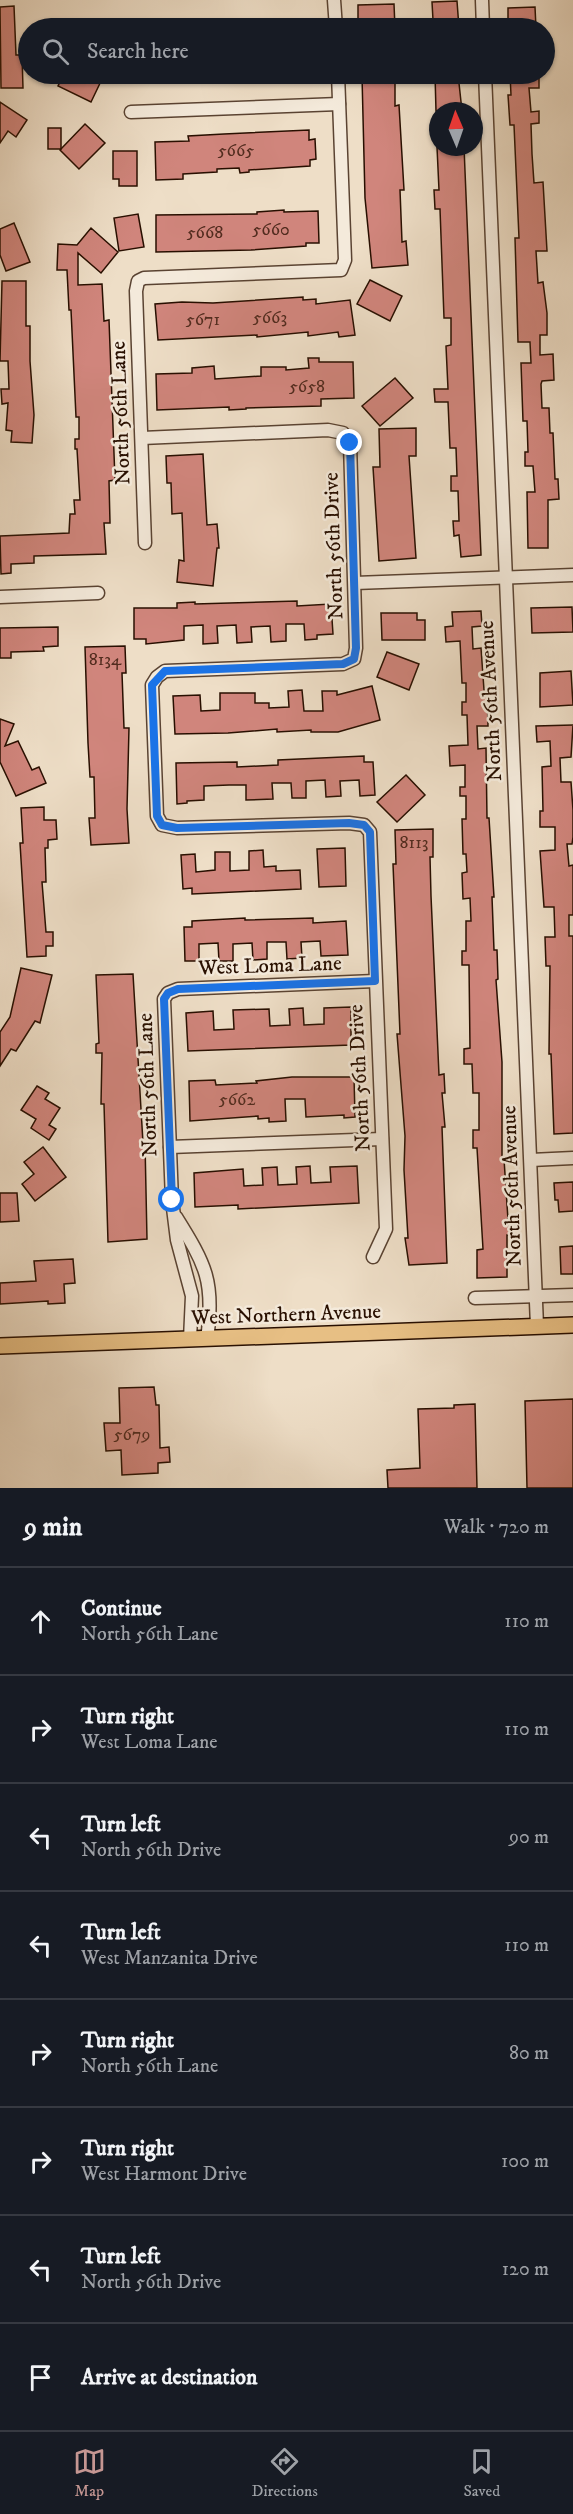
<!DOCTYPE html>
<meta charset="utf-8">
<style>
:root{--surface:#171b24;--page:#242831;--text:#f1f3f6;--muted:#9ea1a6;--line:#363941;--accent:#c59692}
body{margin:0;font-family:"IM FELL DW Pica",serif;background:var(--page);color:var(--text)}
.compass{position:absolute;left:429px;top:102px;width:54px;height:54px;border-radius:50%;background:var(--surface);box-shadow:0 2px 4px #0004;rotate:358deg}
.stop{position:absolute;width:18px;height:18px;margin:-14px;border:4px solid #1a73e8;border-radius:50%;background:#fff}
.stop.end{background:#1a73e8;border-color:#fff;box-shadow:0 2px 6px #0008}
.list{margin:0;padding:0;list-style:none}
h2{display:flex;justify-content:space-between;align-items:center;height:78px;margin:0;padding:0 24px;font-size:26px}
h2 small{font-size:20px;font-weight:400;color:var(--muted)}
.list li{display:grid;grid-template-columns:39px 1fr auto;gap:18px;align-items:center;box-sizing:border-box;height:108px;padding:0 24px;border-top:2px solid var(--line)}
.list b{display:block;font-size:22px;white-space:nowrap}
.list p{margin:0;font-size:20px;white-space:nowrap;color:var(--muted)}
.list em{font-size:20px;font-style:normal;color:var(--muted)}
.icon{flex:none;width:33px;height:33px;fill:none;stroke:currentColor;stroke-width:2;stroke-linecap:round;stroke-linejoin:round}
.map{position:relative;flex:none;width:573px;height:1488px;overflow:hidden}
.search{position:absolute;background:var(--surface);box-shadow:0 2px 4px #0004;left:18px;right:18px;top:18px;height:66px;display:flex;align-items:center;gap:15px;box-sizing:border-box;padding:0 21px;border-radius:33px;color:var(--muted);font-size:22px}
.sheet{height:942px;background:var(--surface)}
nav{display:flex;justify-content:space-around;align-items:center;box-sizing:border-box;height:84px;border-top:2px solid var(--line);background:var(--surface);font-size:16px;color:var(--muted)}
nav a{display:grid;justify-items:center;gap:3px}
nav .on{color:var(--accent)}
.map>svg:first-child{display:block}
.building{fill:#d0857c;stroke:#280f00;stroke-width:1.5}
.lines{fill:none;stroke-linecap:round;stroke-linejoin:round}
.minor-casing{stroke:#5a4332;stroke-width:15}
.major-casing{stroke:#280f00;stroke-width:18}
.minor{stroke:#f4eadb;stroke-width:12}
.major{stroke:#e7bf84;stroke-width:15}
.route{stroke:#1a73e8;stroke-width:8}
.labels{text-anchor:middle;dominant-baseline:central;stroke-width:5;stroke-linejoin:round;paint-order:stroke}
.number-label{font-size:18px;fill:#522c1f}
.street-label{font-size:21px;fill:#280f00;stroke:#f4eadb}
</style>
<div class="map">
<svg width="573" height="1488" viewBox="0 0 573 1488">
<rect width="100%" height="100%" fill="#eedec7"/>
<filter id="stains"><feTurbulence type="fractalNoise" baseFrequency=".00333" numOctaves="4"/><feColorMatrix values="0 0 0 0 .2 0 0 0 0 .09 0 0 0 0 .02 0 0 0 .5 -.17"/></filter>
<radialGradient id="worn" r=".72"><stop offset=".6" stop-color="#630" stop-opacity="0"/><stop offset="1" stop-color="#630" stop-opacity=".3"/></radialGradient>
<g class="building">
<polygon points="457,1 459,28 438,28 438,20 433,20 432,2"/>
<polygon points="394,4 395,28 358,28 358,5"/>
<polygon points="14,6 16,55 22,55 23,88 1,88 0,7"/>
<polygon points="535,7 536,28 508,28 508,8"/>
<polygon points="64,74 95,74 103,77 91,102 58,86"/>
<polygon points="435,74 458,74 462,111 436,111"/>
<polygon points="510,74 539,74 539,88 529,88 531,112 539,111 539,123 531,124 532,154 534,183 543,182 547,251 536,251 538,283 543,282 547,313 547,335 540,335 540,355 553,354 554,380 542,381 541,384 542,408 549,408 550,433 553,433 555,479 558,479 559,499 548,500 548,548 528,548 527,492 535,492 533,466 525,466 525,452 528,452 527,421 523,421 521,363 531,363 530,342 518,342 515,238 519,238 514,125 510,125 508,95 511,95"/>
<polygon points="395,75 395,106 399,105 404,190 400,190 402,242 406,241 408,265 372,268 365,198 362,76"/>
<polygon points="0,102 27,120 16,137 8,131 0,143"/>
<polygon points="85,124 105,143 79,169 60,150"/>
<rect x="48" y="128" width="13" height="21"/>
<polygon points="309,130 309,140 315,139 316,159 310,160 310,166 249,170 249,172 240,173 239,168 217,169 217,172 183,174 183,179 156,180 155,142 189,141 188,136 224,134"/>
<polygon points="437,147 464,147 481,555 461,557 459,535 454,536 453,521 459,521 458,491 451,491 451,476 457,476 456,448 450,448 448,402 435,402 434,389 448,389 446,346 451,345 451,318 444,318 440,209 435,209 434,190 439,190"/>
<polygon points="113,151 137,151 137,186 119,186 119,179 113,179"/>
<polygon points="284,210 284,212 318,211 319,243 306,243 306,246 251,250 156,252 156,215 257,214 257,212"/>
<polygon points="138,214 144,247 119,251 114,218"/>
<polygon points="14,223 30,262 6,271 0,255 0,229"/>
<polygon points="91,228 118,252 101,273 78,253 78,285 102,284 104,321 109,320 115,480 109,481 110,523 104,523 106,554 34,556 34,563 11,564 11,573 1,574 0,536 69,533 70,514 75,514 74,500 80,500 77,449 75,449 75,439 79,439 79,417 76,417 71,310 69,310 67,270 57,270 58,244 77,245"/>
<polygon points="370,280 402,296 390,321 357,304"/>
<polygon points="2,281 26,281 26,326 30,326 30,361 34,415 32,443 11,442 12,431 6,430 8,403 2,404 1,389 9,389 8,361 0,361"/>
<polygon points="303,297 303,300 316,299 316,304 350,300 355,335 339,337 338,332 308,336 308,332 257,337 257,335 158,340 155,304 182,302 213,303"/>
<polygon points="308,358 319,358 319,362 353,362 354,398 321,399 321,406 246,408 246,409 229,410 229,407 157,410 156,374 192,373 192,368 214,366 215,379 261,376 261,367 286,367 286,370 309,368"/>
<polygon points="395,378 413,398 380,426 362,406"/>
<polygon points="416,428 416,456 409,456 416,558 379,561 373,467 380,467 379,429"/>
<polygon points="203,454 207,525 217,524 219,548 217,548 213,586 177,582 179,560 184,561 182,513 172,514 171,483 167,483 166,456"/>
<polygon points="297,601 297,606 331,604 333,634 317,635 317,639 305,640 304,624 286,624 286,641 271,642 270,626 251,627 252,642 237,643 236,625 217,626 218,643 203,644 203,625 184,626 184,640 146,644 146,639 134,639 134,608 177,608 177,603 195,602 195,604"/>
<polygon points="572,607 573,632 532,633 531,608"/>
<polygon points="481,611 482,626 472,627 473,649 481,648 484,690 487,690 488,726 477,726 478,749 486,748 487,818 489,818 494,897 492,897 494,950 497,950 498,979 496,980 502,1062 502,1160 504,1159 509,1235 507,1235 507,1277 477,1278 477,1250 483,1249 477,1148 473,1148 473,1130 479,1130 479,1093 473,1093 472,1064 464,1064 464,1049 470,1048 469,965 462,965 462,951 466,951 466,921 471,921 470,898 463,899 462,873 467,872 466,854 463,854 462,819 466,819 466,796 460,796 460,787 465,787 465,765 450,766 449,746 468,745 467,715 462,715 462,702 466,702 466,683 462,683 460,641 446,642 445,627 453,626 452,612"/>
<polygon points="381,613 417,613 417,620 425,620 425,640 382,640"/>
<polygon points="58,627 58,646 43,647 44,651 11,652 11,658 0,658 0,628"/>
<polygon points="125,646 126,673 122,673 124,728 129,728 127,809 129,843 91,845 89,818 95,818 94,777 90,777 88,743 85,647"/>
<polygon points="387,652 419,664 409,690 377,677"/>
<polygon points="571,671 573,705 540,707 540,673"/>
<polygon points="372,686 380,720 338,732 311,732 311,730 277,732 277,729 228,733 175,734 173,696 200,695 201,711 220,710 220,693 255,693 255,703 269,703 269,708 289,707 288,691 302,690 304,711 323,711 322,691 337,691 337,695"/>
<polygon points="0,719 14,724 5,746 18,741 32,770 39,767 46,783 16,796 0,762"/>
<polygon points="573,725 571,757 560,758 561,782 571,782 573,810 573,837 572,844 567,844 569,866 573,865 573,915 569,915 569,936 573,936 573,1133 554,1134 551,1054 549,1054 550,966 546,966 545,937 555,937 554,907 544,907 540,851 555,850 555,827 540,827 540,811 543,811 542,767 551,766 550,741 537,742 536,726"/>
<polygon points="364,756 364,762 373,762 375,795 360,796 359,780 340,781 341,796 326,797 325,780 306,781 306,798 292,798 291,783 272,783 273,799 246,800 246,785 229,785 204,786 204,800 187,801 187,803 177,804 176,763 237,762 237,767 278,765 278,760"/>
<polygon points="406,775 425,795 397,822 377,802"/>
<polygon points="44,807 44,820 56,820 57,839 48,840 48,848 45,848 46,882 42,882 46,932 53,932 53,946 46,946 46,956 27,957 20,843 23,843 21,808"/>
<polygon points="433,829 433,857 430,857 431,896 439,1075 444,1074 445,1093 442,1093 445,1127 442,1127 447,1263 409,1265 405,1238 408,1238 404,1170 405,1136 397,1034 400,1034 393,864 396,864 395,830"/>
<polygon points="345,848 346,886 319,887 317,849"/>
<polygon points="263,850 264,867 276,866 276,871 300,870 301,889 192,894 192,888 183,889 181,855 195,854 196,872 215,870 215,852 230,852 230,871 249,870 249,851"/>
<polygon points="245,918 245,920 313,918 313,923 346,921 348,955 321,956 320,941 301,942 302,958 287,959 286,942 267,942 267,959 253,960 252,943 233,944 233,961 219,961 218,943 199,944 199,961 185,961 184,927 192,927 192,921"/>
<polygon points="21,968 52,975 40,1023 35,1021 16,1051 11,1049 0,1066 0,1032 10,1017"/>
<polygon points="133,974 143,1143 145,1143 147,1239 108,1242 104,1104 101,1104 102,1053 96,1053 96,1044 99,1043 96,975"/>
<polygon points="351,1007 351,1045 188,1051 186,1013 213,1011 214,1030 234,1029 233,1010 269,1009 270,1026 290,1025 289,1009 303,1008 304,1025 324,1024 324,1008"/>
<polygon points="292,1077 354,1077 355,1117 344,1118 344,1115 306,1117 305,1099 285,1099 286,1121 269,1122 269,1118 258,1119 258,1116 190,1121 189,1081 215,1080 216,1085 257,1083 256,1081"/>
<polygon points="37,1086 49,1093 45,1099 60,1108 49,1125 56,1129 49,1140 31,1128 36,1119 21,1110"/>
<polygon points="43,1147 66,1177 35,1201 22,1184 34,1174 24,1162"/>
<polygon points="310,1166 311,1183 331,1182 330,1167 357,1166 359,1203 238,1209 238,1205 195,1207 194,1173 243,1169 244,1186 263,1185 262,1168 277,1167 278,1185 297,1184 296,1167"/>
<polygon points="573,1182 573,1211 559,1212 558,1200 555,1200 554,1183"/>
<polygon points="0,1193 17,1193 19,1221 0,1222"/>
<polygon points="573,1246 573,1274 561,1274 560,1247"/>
<polygon points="73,1259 75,1283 64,1284 65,1303 48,1304 48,1301 0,1304 0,1283 36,1281 34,1261"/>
<polygon points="154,1387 156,1405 159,1405 160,1448 169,1447 170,1462 158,1463 158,1473 122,1475 121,1450 106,1451 104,1423 120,1423 119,1388"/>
<polygon points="573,1399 573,1488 527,1488 525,1401"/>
<polygon points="475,1404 477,1488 388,1488 387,1470 420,1468 418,1409 454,1408 454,1405"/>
</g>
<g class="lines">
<g class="minor-casing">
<g id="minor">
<polyline points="334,0 336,28"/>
<polyline points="482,0 483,28"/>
<polyline points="485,74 537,1326"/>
<polyline points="131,112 339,104"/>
<polyline points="142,438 328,430 343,433 350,443 356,648 354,659 343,664 165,671 157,677 152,685 157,816 162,825 177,828 349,823 364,825 370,832 386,1229 373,1257"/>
<polyline points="145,543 136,291 138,281 144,278 341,270 345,260 338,74"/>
<polyline points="355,583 573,575"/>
<polyline points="0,597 98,593"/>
<polyline points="170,1147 382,1139"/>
<polyline points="531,1160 573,1158"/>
<path d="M176,1217C206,1265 215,1282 207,1339"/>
<polyline points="475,1298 573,1295"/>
<polyline points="190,1339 192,1296 177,1240 172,1200 164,999 168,993 178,989 375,981"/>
</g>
</g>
<g class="major-casing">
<polyline id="major" points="0,1346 573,1325"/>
</g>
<use href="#minor" class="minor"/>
<use href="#major" class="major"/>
</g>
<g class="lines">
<polyline class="route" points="172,1200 164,999 168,993 178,989 375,981 370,832 364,825 349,823 177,828 162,825 157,816 152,685 165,671 343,664 354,659 356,648 350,443"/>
</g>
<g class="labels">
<g class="number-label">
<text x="236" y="151">5665</text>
<text x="271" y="230">5660</text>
<text x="205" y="233">5668</text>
<text x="270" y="318">5663</text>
<text x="203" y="320">5671</text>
<text x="307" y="387">5658</text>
<text x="105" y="660">8134</text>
<text x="414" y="843">8113</text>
<text x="237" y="1100">5662</text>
<text x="132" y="1435">5679</text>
</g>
<g class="street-label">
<text transform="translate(121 413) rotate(-92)">North 56th Lane</text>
<text transform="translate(334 546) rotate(-92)">North 56th Drive</text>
<text transform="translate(491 701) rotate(-93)">North 56th Avenue</text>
<text transform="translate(270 966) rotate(-2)">West Loma Lane</text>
<text transform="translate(360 1078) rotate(-93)">North 56th Drive</text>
<text transform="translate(148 1085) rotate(-92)">North 56th Lane</text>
<text transform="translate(512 1186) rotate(-92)">North 56th Avenue</text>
<text transform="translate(286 1315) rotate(-2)">West Northern Avenue</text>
</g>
</g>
<rect width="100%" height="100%" filter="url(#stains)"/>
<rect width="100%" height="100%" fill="url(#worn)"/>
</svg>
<svg class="compass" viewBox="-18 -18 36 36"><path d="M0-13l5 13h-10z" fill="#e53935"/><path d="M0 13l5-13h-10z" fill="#9ea1a6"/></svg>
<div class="stop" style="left:172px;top:1200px"></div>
<div class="stop end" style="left:350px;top:443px"></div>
<div class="search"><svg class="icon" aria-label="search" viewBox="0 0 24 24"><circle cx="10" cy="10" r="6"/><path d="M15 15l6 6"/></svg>Search here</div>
</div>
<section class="sheet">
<h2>9 min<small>Walk · 720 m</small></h2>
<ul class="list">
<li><svg class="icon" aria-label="ahead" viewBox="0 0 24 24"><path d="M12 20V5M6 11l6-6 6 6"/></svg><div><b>Continue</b><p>North 56th Lane</p></div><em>110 m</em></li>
<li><svg class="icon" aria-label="right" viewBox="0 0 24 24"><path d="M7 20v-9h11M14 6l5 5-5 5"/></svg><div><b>Turn right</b><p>West Loma Lane</p></div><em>110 m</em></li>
<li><svg class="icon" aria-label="left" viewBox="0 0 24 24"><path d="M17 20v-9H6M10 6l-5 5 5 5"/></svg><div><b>Turn left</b><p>North 56th Drive</p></div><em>90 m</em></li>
<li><svg class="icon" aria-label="left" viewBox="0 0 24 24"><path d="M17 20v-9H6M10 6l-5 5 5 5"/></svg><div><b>Turn left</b><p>West Manzanita Drive</p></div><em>110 m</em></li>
<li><svg class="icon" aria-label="right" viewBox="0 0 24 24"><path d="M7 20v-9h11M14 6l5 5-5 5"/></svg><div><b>Turn right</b><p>North 56th Lane</p></div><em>80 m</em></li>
<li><svg class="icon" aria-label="right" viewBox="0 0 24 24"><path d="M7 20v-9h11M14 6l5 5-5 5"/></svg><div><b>Turn right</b><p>West Harmont Drive</p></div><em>100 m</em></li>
<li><svg class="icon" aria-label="left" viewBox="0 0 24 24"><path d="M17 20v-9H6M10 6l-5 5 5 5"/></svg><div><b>Turn left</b><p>North 56th Drive</p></div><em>120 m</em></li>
<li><svg class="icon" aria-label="arrive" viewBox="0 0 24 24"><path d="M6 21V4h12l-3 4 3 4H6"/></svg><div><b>Arrive at destination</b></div></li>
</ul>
</section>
<nav>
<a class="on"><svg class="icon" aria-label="map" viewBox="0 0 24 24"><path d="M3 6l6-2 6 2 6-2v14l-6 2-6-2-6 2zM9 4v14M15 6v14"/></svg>Map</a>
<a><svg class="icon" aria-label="directions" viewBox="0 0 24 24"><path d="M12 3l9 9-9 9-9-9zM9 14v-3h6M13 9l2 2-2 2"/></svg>Directions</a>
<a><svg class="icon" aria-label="saved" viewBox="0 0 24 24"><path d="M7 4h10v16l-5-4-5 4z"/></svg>Saved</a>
</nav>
